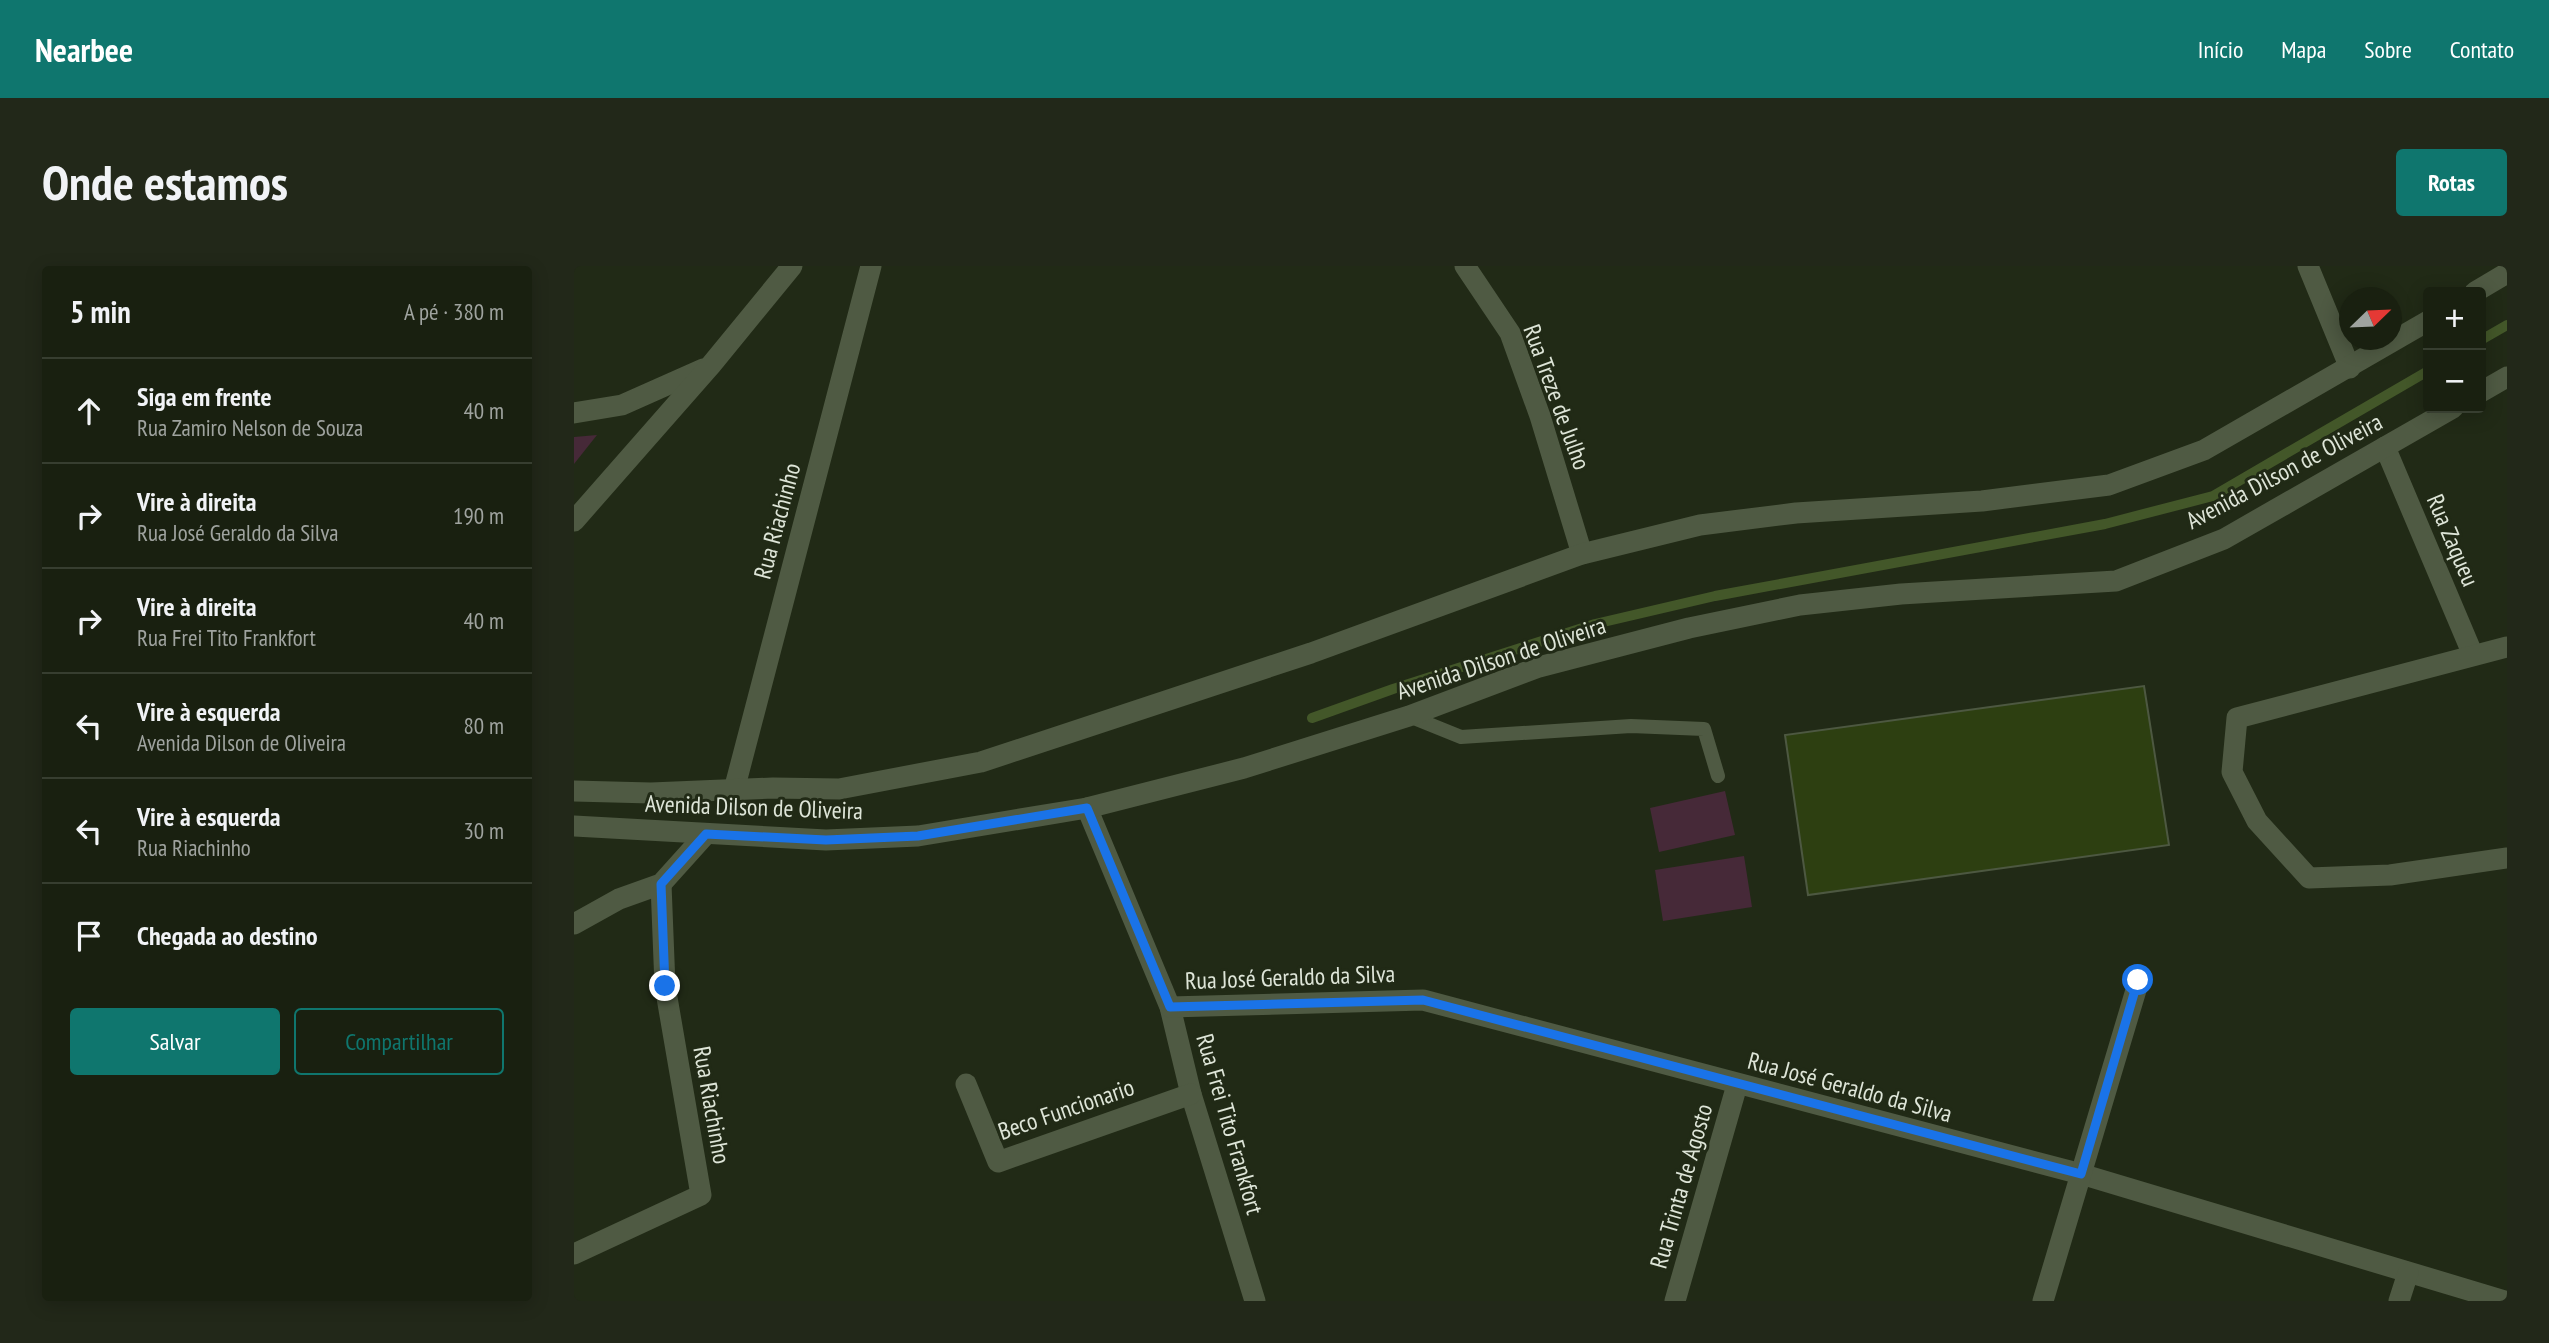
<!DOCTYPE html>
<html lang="pt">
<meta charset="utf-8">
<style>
:root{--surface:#192010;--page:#222819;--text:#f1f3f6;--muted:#9fa39f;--line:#373e30;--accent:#0f766e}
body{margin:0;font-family:"PT Sans Narrow",sans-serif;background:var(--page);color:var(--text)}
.controls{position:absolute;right:21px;top:21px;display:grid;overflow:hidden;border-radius:7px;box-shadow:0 4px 18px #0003}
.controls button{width:63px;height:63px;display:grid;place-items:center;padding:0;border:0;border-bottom:2px solid var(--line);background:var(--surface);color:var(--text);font:35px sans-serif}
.compass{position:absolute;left:1765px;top:21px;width:63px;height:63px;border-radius:50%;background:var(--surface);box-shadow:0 4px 18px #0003;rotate:67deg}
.stop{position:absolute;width:21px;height:21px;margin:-16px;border:5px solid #1a73e8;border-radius:50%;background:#fff}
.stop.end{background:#1a73e8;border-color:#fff;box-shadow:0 2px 7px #0008}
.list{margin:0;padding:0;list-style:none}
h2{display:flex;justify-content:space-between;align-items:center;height:91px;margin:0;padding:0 28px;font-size:30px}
h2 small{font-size:23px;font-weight:400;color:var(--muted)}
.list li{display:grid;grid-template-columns:46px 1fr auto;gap:21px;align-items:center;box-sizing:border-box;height:105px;padding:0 28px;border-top:2px solid var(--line)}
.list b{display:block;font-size:26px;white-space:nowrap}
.list p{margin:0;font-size:23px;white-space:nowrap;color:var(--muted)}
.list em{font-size:23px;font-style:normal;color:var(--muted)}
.actions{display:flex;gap:14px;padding:21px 28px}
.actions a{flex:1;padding:16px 0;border:2px solid var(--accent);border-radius:7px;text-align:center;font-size:24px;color:var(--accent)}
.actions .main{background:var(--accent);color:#fff}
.icon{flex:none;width:38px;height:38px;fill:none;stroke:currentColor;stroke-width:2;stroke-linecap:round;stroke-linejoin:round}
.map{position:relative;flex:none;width:1933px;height:1035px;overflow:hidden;border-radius:7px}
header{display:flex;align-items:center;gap:42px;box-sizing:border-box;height:98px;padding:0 35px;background:var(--accent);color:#fff}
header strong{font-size:33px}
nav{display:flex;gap:38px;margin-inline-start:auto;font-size:24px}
.intro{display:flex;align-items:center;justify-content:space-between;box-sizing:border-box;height:168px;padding:0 42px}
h1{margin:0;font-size:49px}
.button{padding:18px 32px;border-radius:7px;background:var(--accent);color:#fff;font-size:24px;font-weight:700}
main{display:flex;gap:42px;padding:0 42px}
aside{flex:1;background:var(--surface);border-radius:7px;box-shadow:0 4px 18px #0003}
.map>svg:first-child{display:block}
.green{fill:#462938}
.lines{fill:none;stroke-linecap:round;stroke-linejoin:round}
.stream{stroke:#435729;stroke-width:10}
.building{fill:#2d3f11;stroke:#4d5841;stroke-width:2}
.lane{stroke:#4f5a43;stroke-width:14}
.street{stroke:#4f5a43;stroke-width:21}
.secondary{stroke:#4f5a43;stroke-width:21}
.route{stroke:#1a73e8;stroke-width:9}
.labels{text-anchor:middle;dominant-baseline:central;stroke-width:6;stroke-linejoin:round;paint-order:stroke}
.street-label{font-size:24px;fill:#dee5d8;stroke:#212a16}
</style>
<header>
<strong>Nearbee</strong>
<nav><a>Início</a><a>Mapa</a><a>Sobre</a><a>Contato</a></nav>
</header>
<div class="intro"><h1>Onde estamos</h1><a class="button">Rotas</a></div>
<main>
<aside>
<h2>5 min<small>A pé · 380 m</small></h2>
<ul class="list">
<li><svg class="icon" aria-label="ahead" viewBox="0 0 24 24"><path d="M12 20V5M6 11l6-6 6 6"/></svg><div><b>Siga em frente</b><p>Rua Zamiro Nelson de Souza</p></div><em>40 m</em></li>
<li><svg class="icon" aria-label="right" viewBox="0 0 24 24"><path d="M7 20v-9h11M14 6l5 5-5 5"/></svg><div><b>Vire à direita</b><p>Rua José Geraldo da Silva</p></div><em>190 m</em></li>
<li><svg class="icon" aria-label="right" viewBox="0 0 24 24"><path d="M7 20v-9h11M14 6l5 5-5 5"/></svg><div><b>Vire à direita</b><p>Rua Frei Tito Frankfort</p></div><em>40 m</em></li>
<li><svg class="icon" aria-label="left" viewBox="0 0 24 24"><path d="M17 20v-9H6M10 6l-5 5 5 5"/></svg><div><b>Vire à esquerda</b><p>Avenida Dilson de Oliveira</p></div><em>80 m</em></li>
<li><svg class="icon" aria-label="left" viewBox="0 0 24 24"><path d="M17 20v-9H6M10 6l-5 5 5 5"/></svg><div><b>Vire à esquerda</b><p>Rua Riachinho</p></div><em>30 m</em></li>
<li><svg class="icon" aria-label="arrive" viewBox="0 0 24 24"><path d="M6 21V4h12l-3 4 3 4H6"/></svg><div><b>Chegada ao destino</b></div></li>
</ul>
<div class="actions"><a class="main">Salvar</a><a>Compartilhar</a></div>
</aside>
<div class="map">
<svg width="1933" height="1035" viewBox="0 0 1933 1035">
<rect width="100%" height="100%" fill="#212a16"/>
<g class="green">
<polygon points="23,169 0,198 0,171"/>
<polygon points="1151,525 1161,569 1085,586 1076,542"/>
<polygon points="1170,590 1178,641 1089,655 1081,604"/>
</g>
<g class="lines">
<g class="stream">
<polyline points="1907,74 1933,59"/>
<polyline points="738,452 819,423 1021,358 1141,330 1531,258 1639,230 1854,105"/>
</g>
</g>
<polygon class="building" points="1570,420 1595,579 1234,629 1211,469"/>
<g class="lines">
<polyline class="lane" points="835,450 887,471 1057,460 1130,463 1144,510"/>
<g class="street">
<polyline points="891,0 936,67 966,150 1008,288"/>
<polyline points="1734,0 1776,102"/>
<polyline points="1811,181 1899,389"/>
<polyline points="1933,381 1663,452 1658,506 1683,555 1735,612 1816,609 1933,592"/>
<polyline points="160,524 297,0"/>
<polyline points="513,542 596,741 617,828 681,1035"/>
<polyline points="0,658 45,633 87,618 132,568"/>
<polyline points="596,741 849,734 1507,908 1931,1035"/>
<polyline points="392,818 424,896 617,828"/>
<polyline points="0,988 127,929 91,720 87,618"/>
<polyline points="1101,1035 1163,819"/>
<polyline points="1469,1035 1565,714"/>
<polyline points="1825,1035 1834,1007"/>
</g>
<g class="secondary">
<polyline points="1901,26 1933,7"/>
<polyline points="1907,126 1933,111"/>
<polyline points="0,147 48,139 129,103"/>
<polyline points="0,255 137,99 218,0"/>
<polyline points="0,525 77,527 199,522 265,523 407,496 737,387 1008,288 1126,259 1222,247 1408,235 1535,219 1630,184 1854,55"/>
<polyline points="0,560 252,574 344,570 513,542 670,502 835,450 965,401 1115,362 1226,339 1327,328 1542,315 1650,273 1879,142"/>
</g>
</g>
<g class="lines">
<polyline class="route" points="91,720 87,618 132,568 252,574 344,570 513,542 596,741 849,734 1507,908 1564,714"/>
</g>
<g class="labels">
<g class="street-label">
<text transform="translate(983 131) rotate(70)">Rua Treze de Julho</text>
<text transform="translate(1710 205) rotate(-28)">Avenida Dilson de Oliveira</text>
<text transform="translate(203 255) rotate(-75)">Rua Riachinho</text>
<text transform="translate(1879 274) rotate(67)">Rua Zaqueu</text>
<text transform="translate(927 392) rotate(-18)">Avenida Dilson de Oliveira</text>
<text transform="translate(180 541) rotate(2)">Avenida Dilson de Oliveira</text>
<text transform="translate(716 711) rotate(-2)">Rua José Geraldo da Silva</text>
<text transform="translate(1276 821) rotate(15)">Rua José Geraldo da Silva</text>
<text transform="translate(138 839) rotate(80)">Rua Riachinho</text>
<text transform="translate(492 843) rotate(-19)">Beco Funcionario</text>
<text transform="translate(656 858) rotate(74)">Rua Frei Tito Frankfort</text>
<text transform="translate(1107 920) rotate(-74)">Rua Trinta de Agosto</text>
</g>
</g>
</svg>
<div class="controls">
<button>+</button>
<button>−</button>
</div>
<svg class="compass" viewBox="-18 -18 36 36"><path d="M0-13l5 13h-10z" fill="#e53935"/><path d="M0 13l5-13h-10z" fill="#9fa39f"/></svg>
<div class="stop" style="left:1564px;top:714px"></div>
<div class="stop end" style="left:91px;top:720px"></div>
</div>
</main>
